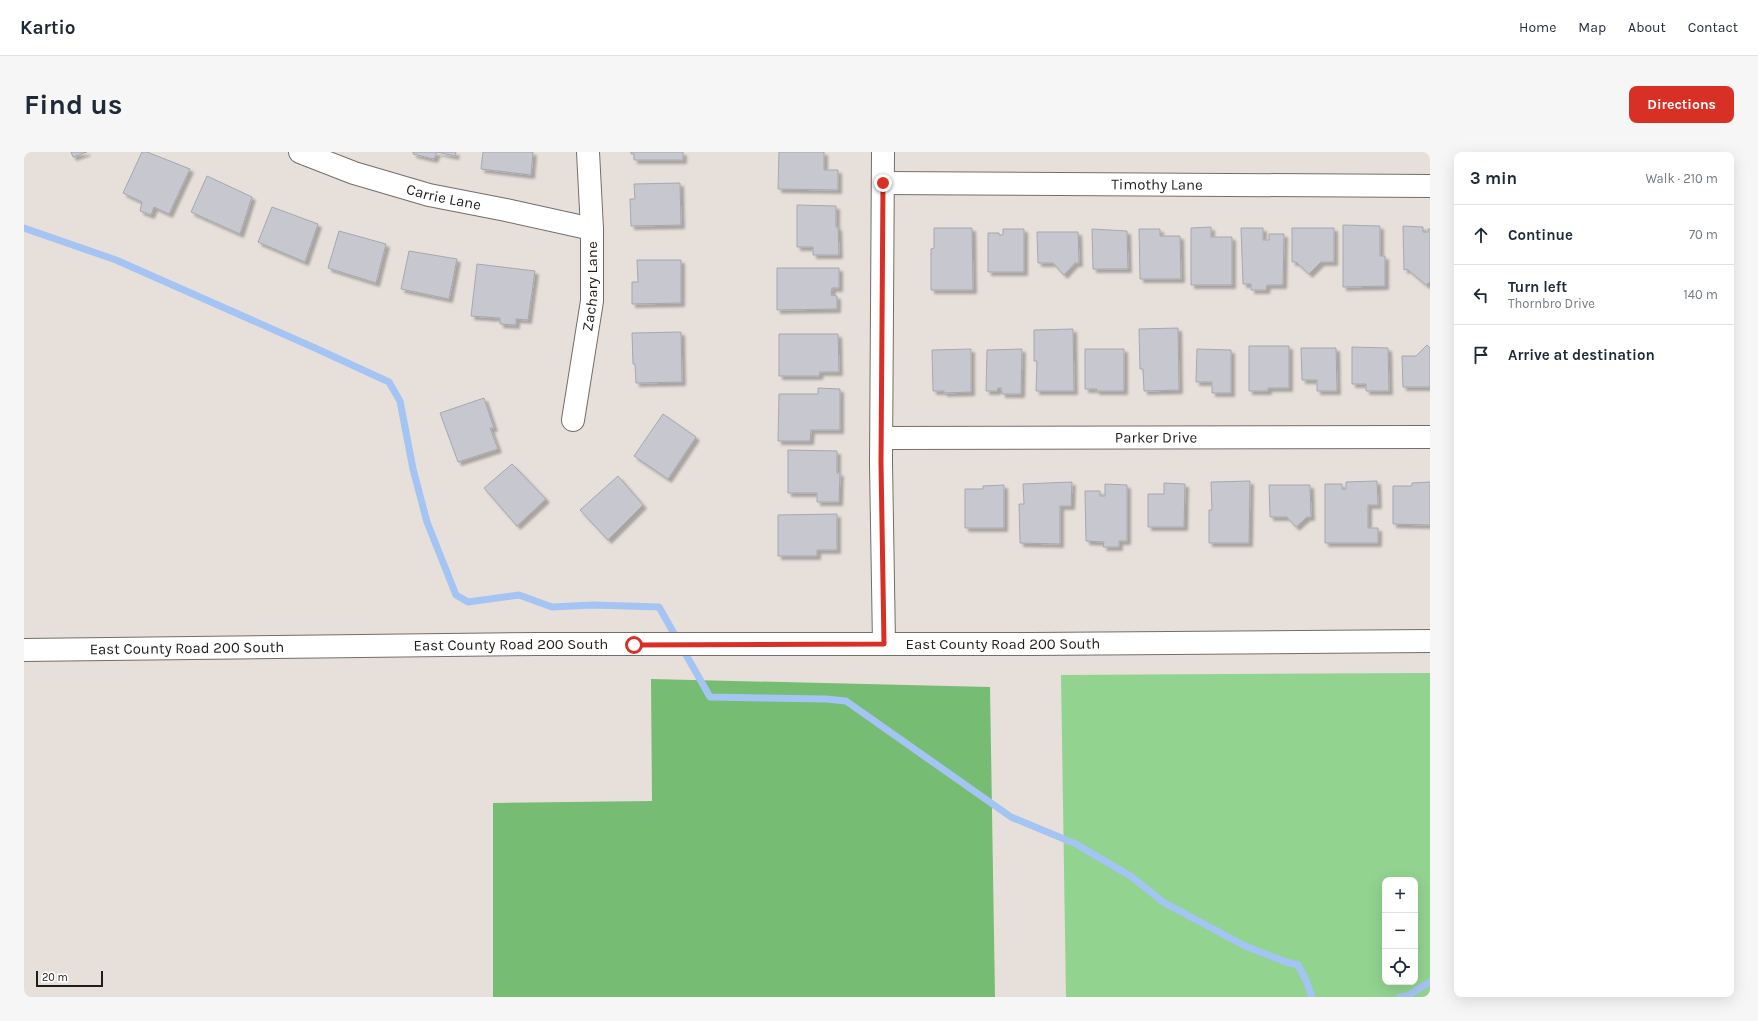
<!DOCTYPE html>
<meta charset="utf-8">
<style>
:root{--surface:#fff;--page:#f6f6f7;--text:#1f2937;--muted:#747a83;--line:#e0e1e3;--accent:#d93025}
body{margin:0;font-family:Karla,sans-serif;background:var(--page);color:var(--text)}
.controls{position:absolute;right:12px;bottom:12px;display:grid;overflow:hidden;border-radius:8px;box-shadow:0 4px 16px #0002}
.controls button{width:36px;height:36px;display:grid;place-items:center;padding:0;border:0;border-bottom:1px solid var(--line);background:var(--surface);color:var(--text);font:20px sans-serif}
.scale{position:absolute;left:12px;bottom:10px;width:67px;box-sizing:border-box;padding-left:4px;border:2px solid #201d1b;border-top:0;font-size:11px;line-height:14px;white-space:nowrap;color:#201d1b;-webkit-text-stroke:3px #fff;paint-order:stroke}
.stop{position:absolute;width:12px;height:12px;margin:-9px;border:3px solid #d93025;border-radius:50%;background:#fff}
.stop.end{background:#d93025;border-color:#fff;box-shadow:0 1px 4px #0008}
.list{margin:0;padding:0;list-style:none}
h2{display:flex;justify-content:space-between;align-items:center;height:52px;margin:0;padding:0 16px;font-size:17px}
h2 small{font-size:13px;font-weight:400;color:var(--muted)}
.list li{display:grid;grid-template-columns:26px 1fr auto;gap:12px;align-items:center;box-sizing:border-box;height:60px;padding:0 16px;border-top:1px solid var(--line)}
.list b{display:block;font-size:15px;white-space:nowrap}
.list p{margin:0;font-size:13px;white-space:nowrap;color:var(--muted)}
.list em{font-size:13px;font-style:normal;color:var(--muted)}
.icon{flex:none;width:22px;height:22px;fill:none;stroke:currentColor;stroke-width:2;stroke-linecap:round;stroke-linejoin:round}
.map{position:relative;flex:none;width:1406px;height:845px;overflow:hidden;border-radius:8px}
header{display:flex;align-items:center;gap:24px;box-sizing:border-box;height:56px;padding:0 20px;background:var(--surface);border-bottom:1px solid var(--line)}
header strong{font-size:19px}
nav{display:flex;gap:22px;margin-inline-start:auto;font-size:14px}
.intro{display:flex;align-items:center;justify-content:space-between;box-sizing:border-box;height:96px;padding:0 24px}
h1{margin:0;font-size:28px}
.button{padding:10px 18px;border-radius:8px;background:var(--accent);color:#fff;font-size:14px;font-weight:700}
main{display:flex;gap:24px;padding:0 24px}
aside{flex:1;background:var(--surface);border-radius:8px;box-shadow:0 4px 16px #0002}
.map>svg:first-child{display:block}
.green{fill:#92d38f;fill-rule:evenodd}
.forest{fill:#76bc73}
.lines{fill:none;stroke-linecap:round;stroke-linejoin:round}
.stream{stroke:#a4c4f3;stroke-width:7}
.building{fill:#c7c7d0;stroke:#a6a7b0;filter:url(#shadow)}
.minor-casing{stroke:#756e68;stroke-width:24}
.tertiary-casing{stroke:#756e68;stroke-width:24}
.minor{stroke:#fff;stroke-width:22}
.tertiary{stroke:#fff;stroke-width:22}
.route{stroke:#d93025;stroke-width:5}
.labels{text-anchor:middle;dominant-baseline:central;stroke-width:3;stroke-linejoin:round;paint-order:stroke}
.street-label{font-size:15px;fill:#201d1b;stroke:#fff}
</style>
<header>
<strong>Kartio</strong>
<nav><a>Home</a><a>Map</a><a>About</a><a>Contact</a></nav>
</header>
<div class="intro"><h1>Find us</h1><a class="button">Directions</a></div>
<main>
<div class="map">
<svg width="1406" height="845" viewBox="0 0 1406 845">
<defs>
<filter id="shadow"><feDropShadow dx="3.5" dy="3.5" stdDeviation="1" flood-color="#0004"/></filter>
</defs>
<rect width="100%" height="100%" fill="#e7dfd9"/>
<path class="green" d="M1406,521V845H1042L1037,523ZM1361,728H1391V830H1361Z"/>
<polygon class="forest" points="627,527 966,535 971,845 469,845 469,651 628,649"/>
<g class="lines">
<g class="stream">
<polyline points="0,76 92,108 291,196 365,230 376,249 389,317 403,370 432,443 444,450 495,443 528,455 569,453 635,455 686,545 802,547 822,549 987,665 1052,692 1108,725 1139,750 1221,794 1262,810 1274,813 1282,828 1288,845"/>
<polyline points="1376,845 1383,844 1406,830"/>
</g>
</g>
<g class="building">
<polygon points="47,0 63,0 49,5"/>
<polygon points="118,0 123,0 166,17 145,62 130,55 127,63 116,59 118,50 99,41"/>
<polygon points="389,0 432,0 431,4 413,0 410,7 389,2"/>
<polygon points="459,0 509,0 507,23 457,17"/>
<polygon points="607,0 659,0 659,8 610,8 610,2 607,2"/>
<polygon points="755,0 800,0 800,18 814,18 814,38 754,37"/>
<polygon points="183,24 228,45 216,82 167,60"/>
<polygon points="656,31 657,73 607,74 606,47 611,47 610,32"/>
<polygon points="773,53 812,54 812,75 814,75 815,103 789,103 789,95 773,95"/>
<polygon points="248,55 294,72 281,110 234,90"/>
<polygon points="1319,73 1356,74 1356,104 1361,104 1361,134 1319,135"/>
<polygon points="1379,74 1399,75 1399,80 1404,80 1404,77 1406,77 1406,130 1402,133 1383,117 1380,118"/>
<polygon points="1187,75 1187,85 1208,85 1208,133 1167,133 1167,76"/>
<polygon points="910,76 948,76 949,138 907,138 907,97 910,96"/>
<polygon points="1217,76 1239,76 1239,88 1245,88 1245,82 1260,82 1259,133 1243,133 1242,138 1227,138 1227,132 1219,132"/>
<polygon points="1268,76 1310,76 1310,110 1297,110 1285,122 1272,110 1268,110"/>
<polygon points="979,77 1000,77 1000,120 964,120 964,81 975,81 975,83 979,83"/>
<polygon points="1068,77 1103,79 1104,117 1069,117"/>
<polygon points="1115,77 1136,77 1136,84 1156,84 1157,127 1116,127"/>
<polygon points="315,79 362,92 352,131 304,116"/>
<polygon points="1013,80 1054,80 1055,111 1051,111 1040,123 1029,111 1014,111"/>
<polygon points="385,99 433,107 425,147 377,137"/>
<polygon points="613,108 657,108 657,151 608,152 608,130 614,130"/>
<polygon points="453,112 511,119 504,168 492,167 492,173 476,172 476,166 447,164"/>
<polygon points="753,116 815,116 815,136 808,136 807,143 813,144 813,157 753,158"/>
<polygon points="1154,176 1155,238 1120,239 1119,217 1116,217 1115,177"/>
<polygon points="1049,177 1050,239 1012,239 1013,209 1010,209 1010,178"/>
<polygon points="657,180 658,230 612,231 611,212 609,212 608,181"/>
<polygon points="755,182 814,182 815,220 796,220 795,224 755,224"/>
<polygon points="1403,193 1406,196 1406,235 1379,235 1378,204 1392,204"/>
<polygon points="1225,194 1265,194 1265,236 1244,236 1244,239 1225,239"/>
<polygon points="1328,195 1364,196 1365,239 1342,239 1342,232 1328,232"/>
<polygon points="1277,196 1312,196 1313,239 1293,239 1293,228 1278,228"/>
<polygon points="947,197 947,240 920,241 920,239 909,239 908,198"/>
<polygon points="998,197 997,242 978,242 977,236 974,236 973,239 962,239 963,198"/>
<polygon points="1061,197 1100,197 1100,239 1072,239 1073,237 1061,237"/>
<polygon points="1173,197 1207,198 1207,241 1188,241 1188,230 1172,230"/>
<polygon points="794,236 816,237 816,278 787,278 786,289 754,289 755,242 794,242"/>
<polygon points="460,246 470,276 466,276 474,297 434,310 416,261"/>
<polygon points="639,262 672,285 644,327 610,304"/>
<polygon points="764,298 813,299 813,321 816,321 815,350 793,350 793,341 764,341"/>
<polygon points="488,312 522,347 493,374 460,336"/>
<polygon points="594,324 619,353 584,388 556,358"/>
<polygon points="1226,329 1225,391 1185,391 1185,358 1188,358 1187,330"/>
<polygon points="1353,329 1354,353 1344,353 1344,376 1354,376 1354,391 1301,391 1301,332 1318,332 1318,337 1322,337 1322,330"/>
<polygon points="1048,330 1047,354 1036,354 1036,392 996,391 995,352 1000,352 999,332"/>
<polygon points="1406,330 1406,373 1369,372 1369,334 1388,334 1388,331"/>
<polygon points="1140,331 1161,332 1160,375 1124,375 1124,342 1140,342"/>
<polygon points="1081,332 1103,333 1103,389 1095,389 1095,395 1079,395 1080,390 1062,389 1061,339 1076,339 1076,344 1081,344"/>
<polygon points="980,333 980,376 941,376 941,337 959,337 959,334"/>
<polygon points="1245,333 1286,333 1287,365 1283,365 1272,375 1263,365 1246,365"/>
<polygon points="813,362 813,398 793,398 793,404 754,404 754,363"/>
</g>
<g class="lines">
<g class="minor-casing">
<g id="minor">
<path id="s1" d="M276,0L330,21L405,43L482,58L568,77"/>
<polyline points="859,0 857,311 860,492"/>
<path id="s2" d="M859,31L1406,34"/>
<path id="s3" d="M549,268L568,149V77L564,0"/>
<path id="s4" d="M858,286L1406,285"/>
</g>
</g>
<g class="tertiary-casing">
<g id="tertiary">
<path id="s5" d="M0,498L513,492H1008L1406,489"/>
</g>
</g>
<use href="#minor" class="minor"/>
<use href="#tertiary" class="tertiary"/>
</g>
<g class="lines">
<polyline class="route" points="610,493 860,492 857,311 859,31"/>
</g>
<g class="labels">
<g class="street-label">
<text stroke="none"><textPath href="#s2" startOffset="274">Timothy Lane</textPath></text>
<text stroke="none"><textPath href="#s1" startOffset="151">Carrie Lane</textPath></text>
<text stroke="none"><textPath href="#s3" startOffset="135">Zachary Lane</textPath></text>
<text stroke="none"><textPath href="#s4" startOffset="274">Parker Drive</textPath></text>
<text stroke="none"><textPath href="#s5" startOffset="979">East County Road 200 South</textPath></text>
<text stroke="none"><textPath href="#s5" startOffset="487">East County Road 200 South</textPath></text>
<text stroke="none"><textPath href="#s5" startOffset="163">East County Road 200 South</textPath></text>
</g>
</g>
</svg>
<div class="controls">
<button>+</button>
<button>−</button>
<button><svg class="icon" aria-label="locate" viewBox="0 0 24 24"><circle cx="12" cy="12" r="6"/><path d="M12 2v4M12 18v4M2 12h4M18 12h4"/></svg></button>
</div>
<div class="scale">20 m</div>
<div class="stop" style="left:610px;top:493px"></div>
<div class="stop end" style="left:859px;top:31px"></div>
</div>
<aside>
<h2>3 min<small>Walk · 210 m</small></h2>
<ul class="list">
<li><svg class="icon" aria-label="ahead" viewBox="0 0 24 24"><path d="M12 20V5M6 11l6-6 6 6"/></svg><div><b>Continue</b></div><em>70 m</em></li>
<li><svg class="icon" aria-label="left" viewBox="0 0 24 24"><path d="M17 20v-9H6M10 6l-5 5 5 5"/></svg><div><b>Turn left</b><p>Thornbro Drive</p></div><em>140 m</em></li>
<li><svg class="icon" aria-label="arrive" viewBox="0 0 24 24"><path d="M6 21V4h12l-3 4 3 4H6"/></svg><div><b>Arrive at destination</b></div></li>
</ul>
</aside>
</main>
